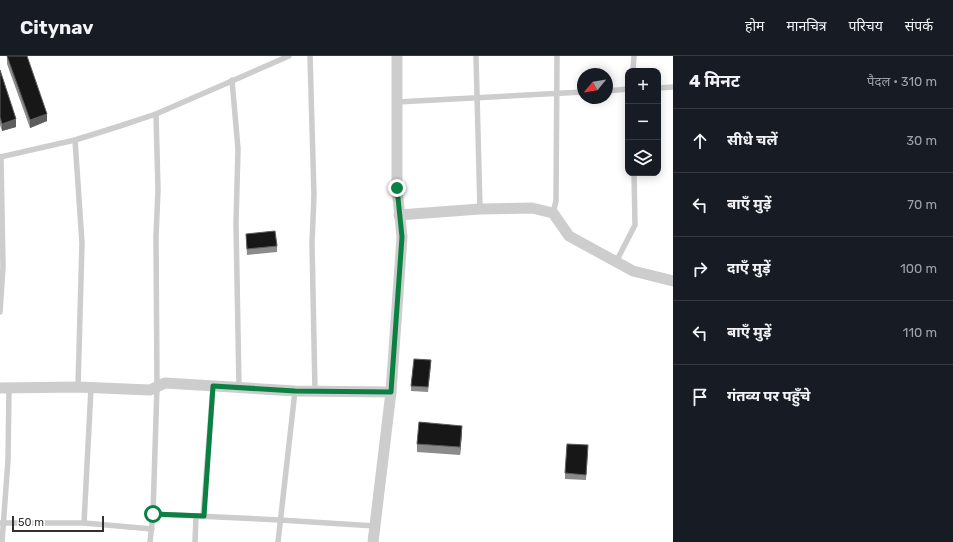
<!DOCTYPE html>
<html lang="hi">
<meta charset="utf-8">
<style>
:root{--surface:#171b24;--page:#242831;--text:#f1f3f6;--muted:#9ea1a6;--line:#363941}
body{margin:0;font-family:Rubik,"Noto Sans Devanagari",sans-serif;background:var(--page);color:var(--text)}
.controls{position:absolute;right:12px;top:12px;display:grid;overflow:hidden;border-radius:8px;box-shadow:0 2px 10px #0003}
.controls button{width:36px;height:36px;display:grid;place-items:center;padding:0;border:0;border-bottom:1px solid var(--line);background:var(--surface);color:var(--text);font:20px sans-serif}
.compass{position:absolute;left:577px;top:12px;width:36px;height:36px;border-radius:50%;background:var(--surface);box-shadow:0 2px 10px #0003;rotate:240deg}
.scale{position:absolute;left:12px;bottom:10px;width:92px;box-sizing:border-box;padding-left:4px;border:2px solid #303030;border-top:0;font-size:11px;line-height:14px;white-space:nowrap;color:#303030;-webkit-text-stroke:3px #fff;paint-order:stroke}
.stop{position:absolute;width:12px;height:12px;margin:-9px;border:3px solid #0b8043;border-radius:50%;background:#fff}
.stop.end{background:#0b8043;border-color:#fff;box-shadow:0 1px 4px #0008}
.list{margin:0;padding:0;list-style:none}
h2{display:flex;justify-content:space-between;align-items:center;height:52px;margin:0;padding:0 16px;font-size:17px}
h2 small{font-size:13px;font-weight:400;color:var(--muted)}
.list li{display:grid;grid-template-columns:26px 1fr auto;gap:12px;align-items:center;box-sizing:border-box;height:64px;padding:0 16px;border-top:1px solid var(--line)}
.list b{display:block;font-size:15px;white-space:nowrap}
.list em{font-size:13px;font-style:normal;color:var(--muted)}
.icon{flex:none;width:22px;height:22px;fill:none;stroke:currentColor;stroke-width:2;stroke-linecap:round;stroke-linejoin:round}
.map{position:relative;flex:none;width:673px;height:486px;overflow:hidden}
header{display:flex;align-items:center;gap:24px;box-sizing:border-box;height:56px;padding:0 20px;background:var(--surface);border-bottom:1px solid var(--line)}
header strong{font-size:19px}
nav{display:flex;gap:22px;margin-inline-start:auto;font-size:14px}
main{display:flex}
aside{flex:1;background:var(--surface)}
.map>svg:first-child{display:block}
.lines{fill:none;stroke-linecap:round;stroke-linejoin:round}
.service{stroke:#cdcdcd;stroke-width:5.5}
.minor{stroke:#cdcdcd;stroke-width:11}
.wall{fill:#8b8b8b}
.shaded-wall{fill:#5d5d5d}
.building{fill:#171717;stroke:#5d5d5d}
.route{stroke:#0b8043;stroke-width:5}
</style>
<header>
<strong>Citynav</strong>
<nav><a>होम</a><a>मानचित्र</a><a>परिचय</a><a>संपर्क</a></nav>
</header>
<main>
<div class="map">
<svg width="673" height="486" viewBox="0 0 673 486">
<rect width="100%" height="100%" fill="#fff"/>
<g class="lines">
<g class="service">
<polyline points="310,0 314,139 312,187 315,335"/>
<polyline points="476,0 480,153"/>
<polyline points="633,15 634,0"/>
<polyline points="232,24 238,93 236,167 239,331"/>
<polyline points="658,32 673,31"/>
<polyline points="607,35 628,33"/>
<polyline points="397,46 583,36"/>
<polyline points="75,84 82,187 78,331"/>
<polyline points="0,101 75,84 120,70 156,58 289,0"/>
<polyline points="553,157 556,145 557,0"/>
<polyline points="616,206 635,169 634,117"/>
<polyline points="0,256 3,211 1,101"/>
<polyline points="153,458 280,464 375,470"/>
<polyline points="203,460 213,330"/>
<polyline points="0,467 84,467 152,473"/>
<polyline points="84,467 91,332"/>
<polyline points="2,486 8,404 9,332"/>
<polyline points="150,486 153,458 157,330 156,181 158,134 156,58"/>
<polyline points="195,486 196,460"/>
<polyline points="278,486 295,335"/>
</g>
<g class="minor">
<polyline points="399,159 480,153 532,152 553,157 569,180 633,215 673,225"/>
<polyline points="0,332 78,331 150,334 165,327 295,335 391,336"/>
<polyline points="373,486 391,336 402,181 397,132 397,0"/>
</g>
</g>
<g class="wall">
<polygon points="7,0 47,65 30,72 7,8"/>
<polygon points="0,14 16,71 2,75 0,69"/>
<polygon points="246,178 277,190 277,196 247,199"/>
<polygon points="431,309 428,336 411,335 411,330"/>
<polygon points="462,377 460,399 417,396 417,388"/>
<polygon points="588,395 586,424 565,423 565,417"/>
</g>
<g class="shaded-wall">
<polygon points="47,58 47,65 30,72 30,64"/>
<polygon points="16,63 16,71 2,75 2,68"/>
<polygon points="462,370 462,377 460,399 460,391"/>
</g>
<g class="building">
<polygon points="7,0 27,0 47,58 30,64"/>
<polygon points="0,14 16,63 2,68 0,61"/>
<polygon points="275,175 277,190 247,193 246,178"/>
<polygon points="414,303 431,304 428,331 411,330"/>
<polygon points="419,366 462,370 460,391 417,388"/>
<polygon points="567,388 588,389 586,419 565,417"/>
</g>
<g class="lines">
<polyline class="route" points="153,458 204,460 213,330 295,335 391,336 402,181 397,132"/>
</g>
</svg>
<div class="controls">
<button>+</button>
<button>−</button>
<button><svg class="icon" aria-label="layers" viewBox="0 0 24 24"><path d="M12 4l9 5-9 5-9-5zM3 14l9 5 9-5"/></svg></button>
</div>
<svg class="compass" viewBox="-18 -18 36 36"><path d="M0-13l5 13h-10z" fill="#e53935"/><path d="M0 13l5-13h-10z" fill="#9ea1a6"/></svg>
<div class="scale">50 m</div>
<div class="stop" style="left:153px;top:458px"></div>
<div class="stop end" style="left:397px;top:132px"></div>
</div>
<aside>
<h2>4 मिनट<small>पैदल · 310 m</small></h2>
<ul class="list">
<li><svg class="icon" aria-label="ahead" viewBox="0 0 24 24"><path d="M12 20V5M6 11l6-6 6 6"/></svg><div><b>सीधे चलें</b></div><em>30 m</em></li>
<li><svg class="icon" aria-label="left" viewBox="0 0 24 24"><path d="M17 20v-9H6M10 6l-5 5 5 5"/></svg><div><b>बाएँ मुड़ें</b></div><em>70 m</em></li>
<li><svg class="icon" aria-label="right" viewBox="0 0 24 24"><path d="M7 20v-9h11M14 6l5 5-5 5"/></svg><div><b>दाएँ मुड़ें</b></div><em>100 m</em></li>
<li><svg class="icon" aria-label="left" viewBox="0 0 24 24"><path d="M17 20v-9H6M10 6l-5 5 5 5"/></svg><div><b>बाएँ मुड़ें</b></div><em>110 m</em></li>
<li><svg class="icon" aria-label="arrive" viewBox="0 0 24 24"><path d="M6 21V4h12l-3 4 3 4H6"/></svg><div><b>गंतव्य पर पहुँचे</b></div></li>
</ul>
</aside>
</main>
